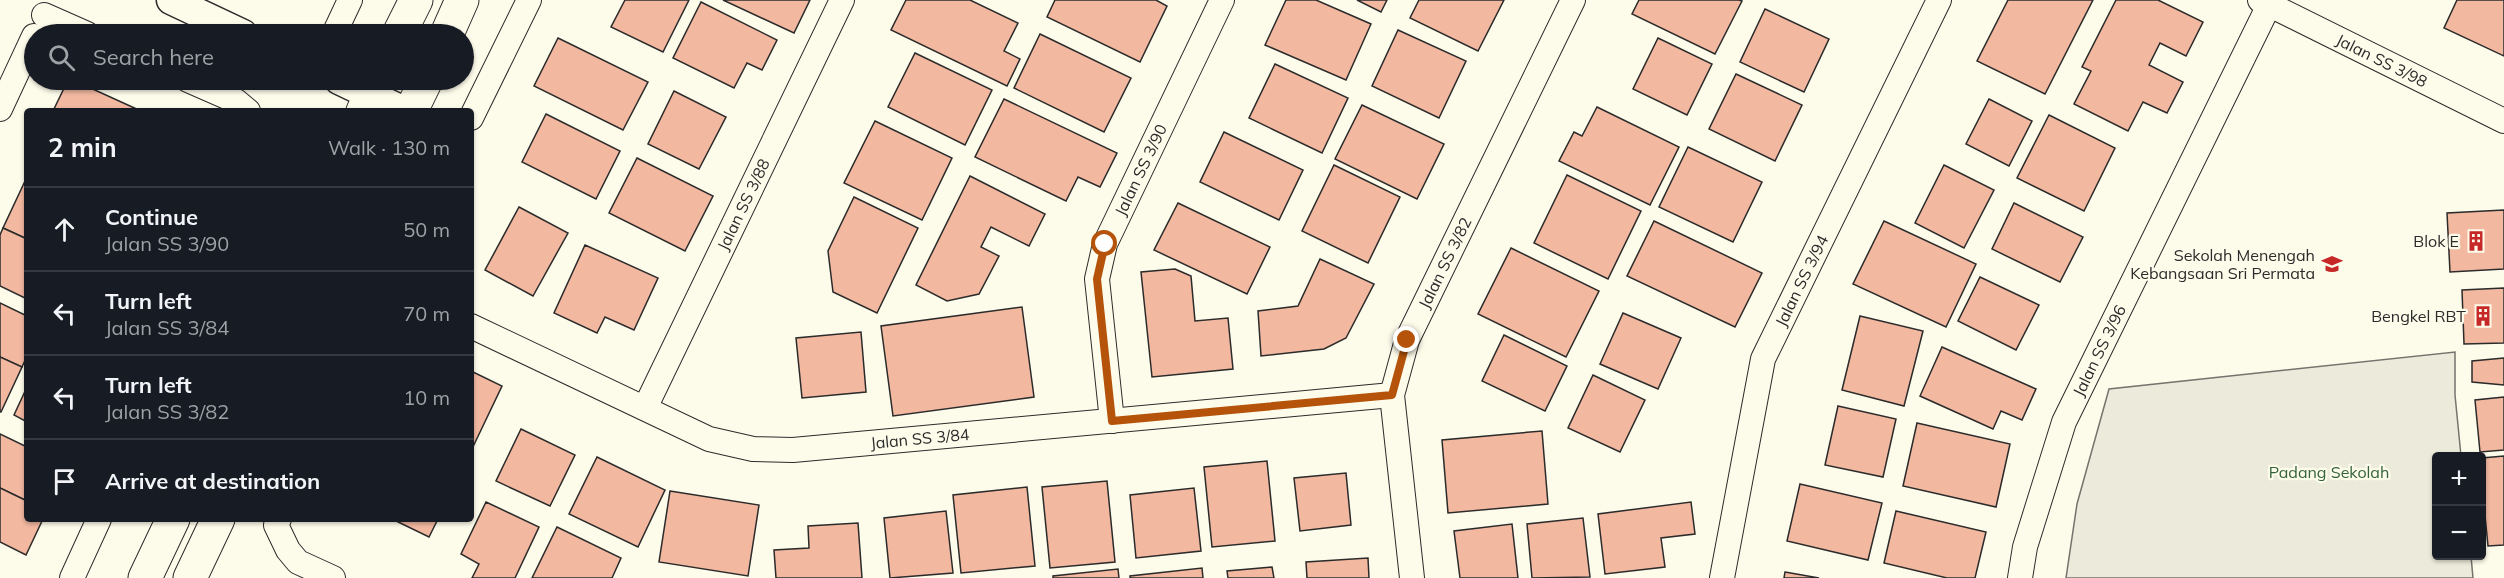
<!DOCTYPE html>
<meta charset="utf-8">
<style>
:root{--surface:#171b24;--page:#20242c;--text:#f1f3f6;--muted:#9ea1a6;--line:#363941}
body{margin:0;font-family:Mulish,sans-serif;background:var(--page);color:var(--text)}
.controls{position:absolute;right:18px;bottom:18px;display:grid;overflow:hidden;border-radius:6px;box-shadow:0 2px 4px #0004}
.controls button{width:54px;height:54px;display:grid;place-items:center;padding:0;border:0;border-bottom:2px solid var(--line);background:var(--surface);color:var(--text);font:30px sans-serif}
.stop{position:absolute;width:18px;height:18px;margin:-14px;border:4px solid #b45309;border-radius:50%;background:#fff}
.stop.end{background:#b45309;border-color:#fff;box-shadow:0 2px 6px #0008}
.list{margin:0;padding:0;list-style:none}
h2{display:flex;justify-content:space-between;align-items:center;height:78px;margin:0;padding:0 24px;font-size:26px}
h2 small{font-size:20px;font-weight:400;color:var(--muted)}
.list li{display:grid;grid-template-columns:39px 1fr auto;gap:18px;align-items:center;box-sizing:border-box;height:84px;padding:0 24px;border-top:2px solid var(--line)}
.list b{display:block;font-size:22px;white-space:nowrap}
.list p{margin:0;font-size:20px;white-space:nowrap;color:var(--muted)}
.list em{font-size:20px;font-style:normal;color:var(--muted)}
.icon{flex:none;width:33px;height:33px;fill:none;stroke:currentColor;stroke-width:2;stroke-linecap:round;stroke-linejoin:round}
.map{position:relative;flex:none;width:2504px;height:578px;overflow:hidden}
.search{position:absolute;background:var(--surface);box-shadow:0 2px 4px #0004;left:24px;top:24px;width:450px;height:66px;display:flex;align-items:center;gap:15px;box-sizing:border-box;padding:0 21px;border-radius:33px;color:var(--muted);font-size:22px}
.panel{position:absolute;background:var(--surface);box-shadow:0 2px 4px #0004;left:24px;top:108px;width:450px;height:414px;border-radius:6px}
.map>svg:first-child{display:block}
.green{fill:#ecebdb;stroke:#74746e;stroke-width:1.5}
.building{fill:#f2b8a0;stroke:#2b2b2b;stroke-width:1.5}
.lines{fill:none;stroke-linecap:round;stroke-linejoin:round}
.minor-casing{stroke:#2b2b2b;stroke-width:26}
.tertiary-casing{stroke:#2b2b2b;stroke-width:31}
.secondary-casing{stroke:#2b2b2b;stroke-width:35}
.minor{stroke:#fdfbea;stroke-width:24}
.tertiary{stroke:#fdfbea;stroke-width:28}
.secondary{stroke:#fdfbea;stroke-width:33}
.route{stroke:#b45309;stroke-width:8}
.labels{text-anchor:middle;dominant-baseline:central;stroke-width:4.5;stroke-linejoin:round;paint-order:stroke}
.street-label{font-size:16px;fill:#2b2b2b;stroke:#fdfbea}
.poi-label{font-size:16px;fill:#2b2b2b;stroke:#fdfbea;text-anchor:end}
.park-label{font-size:16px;fill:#34623c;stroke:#fdfbea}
</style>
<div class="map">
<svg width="2504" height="578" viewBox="0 0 2504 578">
<rect width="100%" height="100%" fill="#fdfbea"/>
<polygon class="green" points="2455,352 2455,395 2461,456 2436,456 2436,556 2471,556 2473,578 2066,578 2077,504 2109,389"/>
<g class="building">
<polygon points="625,0 689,0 663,52 611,27"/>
<polygon points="723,0 810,0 794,33"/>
<polygon points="906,0 970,0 1018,23 1004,51 1020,59 1007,86 891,30"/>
<polygon points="1055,0 1156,0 1167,6 1140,62 1047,17"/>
<polygon points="1286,0 1316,0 1371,24 1346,80 1265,45"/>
<polygon points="1357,0 1387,0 1381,12"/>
<polygon points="1419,0 1504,0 1478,51 1410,18"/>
<polygon points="1639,0 1739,0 1742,1 1715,54 1632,14"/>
<polygon points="2008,0 2093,0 2045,94 1977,61"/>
<polygon points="2116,0 2158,0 2203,22 2186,56 2160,43 2149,65 2183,82 2167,113 2143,102 2128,131 2074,104 2091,71 2082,67"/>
<polygon points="2457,0 2504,0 2504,56 2444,28"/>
<polygon points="701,2 777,40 762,70 747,63 734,88 673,58"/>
<polygon points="1765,9 1829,39 1804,92 1740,62"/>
<polygon points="1398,30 1466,61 1439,118 1372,86"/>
<polygon points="1040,34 1131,78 1104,132 1014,88"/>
<polygon points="558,38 648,82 623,130 534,86"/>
<polygon points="1658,38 1712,64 1687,115 1633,89"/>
<polygon points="915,53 992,90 965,145 888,107"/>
<polygon points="1275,64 1348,98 1322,153 1249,118"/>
<polygon points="1736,74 1802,105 1775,161 1709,129"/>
<polygon points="68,80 73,80 141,111 53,111"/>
<polygon points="674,91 726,117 699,169 648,144"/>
<polygon points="1004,99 1117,153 1100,187 1078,177 1066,201 975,157"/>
<polygon points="1989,99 2032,121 2009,166 1966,144"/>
<polygon points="1362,105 1444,144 1417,199 1335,159"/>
<polygon points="1597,107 1679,147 1650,205 1559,161 1574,132 1582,136"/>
<polygon points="546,114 620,151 596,199 522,162"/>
<polygon points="2049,115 2115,148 2084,211 2017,178"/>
<polygon points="875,121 952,158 922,220 844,183"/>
<polygon points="1224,132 1303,170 1279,220 1200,182"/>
<polygon points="1688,147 1762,182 1733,242 1659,207"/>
<polygon points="637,158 713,196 685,251 609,213"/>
<polygon points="1334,165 1400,197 1368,263 1302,231"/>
<polygon points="1944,165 1994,190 1964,248 1915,223"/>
<polygon points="1567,175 1641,211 1608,279 1534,243"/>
<polygon points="970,176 1045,214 1029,246 991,227 981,247 999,256 979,294 947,301 916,285"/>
<polygon points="26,179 27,179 27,239 3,228"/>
<polygon points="854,197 918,228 877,313 833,292 828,251"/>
<polygon points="1178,203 1270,247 1247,294 1154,250"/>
<polygon points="2014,203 2083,237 2060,282 1992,249"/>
<polygon points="519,207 568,233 533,296 485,270"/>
<polygon points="2504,210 2504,269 2450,272 2447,213"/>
<polygon points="1654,221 1762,273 1735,327 1627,276"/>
<polygon points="1884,221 1976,264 1946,327 1853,284"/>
<polygon points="3,228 27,239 27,299 0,286 0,235"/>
<polygon points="585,245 658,278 634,330 605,317 597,333 554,313"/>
<polygon points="1511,248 1599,291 1566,357 1478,314"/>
<polygon points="1320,259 1374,284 1346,338 1324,349 1261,356 1258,311 1298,306"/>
<polygon points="1175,269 1191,276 1195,321 1228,318 1233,369 1152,377 1141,272"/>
<polygon points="1980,277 2039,305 2016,350 1958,321"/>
<polygon points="2504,288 2504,343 2464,344 2462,290"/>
<polygon points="0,303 27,316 27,356 22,367 0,357"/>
<polygon points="1022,307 1034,397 893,416 881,326"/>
<polygon points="1623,313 1681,338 1658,389 1600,364"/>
<polygon points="1860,316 1923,331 1904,406 1842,390"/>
<polygon points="861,332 866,392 802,398 796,338"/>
<polygon points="1504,335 1567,366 1545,411 1482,381"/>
<polygon points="1942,347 2036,389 2022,420 2001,411 1993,429 1920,396"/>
<polygon points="0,357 22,367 1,412 0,412"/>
<polygon points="2504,358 2504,385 2472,382 2472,361"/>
<polygon points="471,371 502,386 471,451"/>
<polygon points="1593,375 1645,400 1620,452 1568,428"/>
<polygon points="27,387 27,422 14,415"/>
<polygon points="2504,397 2504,450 2480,452 2475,400"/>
<polygon points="1838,406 1896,419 1883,477 1825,465"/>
<polygon points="1917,423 2010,444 1996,507 1903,486"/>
<polygon points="521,429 575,455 550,506 496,481"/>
<polygon points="1542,431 1548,504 1448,513 1442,440"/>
<polygon points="0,434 27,447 27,501 0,488"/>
<polygon points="2504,456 2504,545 2488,546 2482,485 2482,458"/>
<polygon points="597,457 665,490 638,547 569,514"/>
<polygon points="1267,461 1275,541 1212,547 1204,467"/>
<polygon points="1346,473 1351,525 1300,531 1294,478"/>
<polygon points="1107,481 1115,562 1050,568 1042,487"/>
<polygon points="1800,484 1882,503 1868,560 1787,541"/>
<polygon points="1027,487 1035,566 961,573 953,495"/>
<polygon points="0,488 27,501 27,519 43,519 26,555 0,542"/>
<polygon points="1194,488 1201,551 1136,558 1130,495"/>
<polygon points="670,491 759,505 748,576 659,562"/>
<polygon points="486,502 539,527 515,578 472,578 479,564 461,554"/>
<polygon points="1691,502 1695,534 1661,538 1665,567 1605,574 1598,514"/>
<polygon points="946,511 953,573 890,578 884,518"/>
<polygon points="1896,511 1986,532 1975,578 1947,578 1884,563"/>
<polygon points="1583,518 1590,577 1532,578 1527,524"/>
<polygon points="392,519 438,519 429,537"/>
<polygon points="858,523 862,578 776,578 774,550 809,548 808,526"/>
<polygon points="1512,524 1518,578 1460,578 1454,531"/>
<polygon points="557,527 621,558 612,578 532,578"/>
<polygon points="1368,558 1369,578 1307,578 1306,562"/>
<polygon points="1272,567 1274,578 1228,578 1227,571"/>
<polygon points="1202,568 1203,578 1130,578 1130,576"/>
<polygon points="1118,569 1119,578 1053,578 1053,576"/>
<polygon points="1785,572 1819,578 1784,578"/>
</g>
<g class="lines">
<g class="minor-casing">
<g id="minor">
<path id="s1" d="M2260,0L2504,121"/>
<polyline points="44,15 87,34"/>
<polyline points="334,34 350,0"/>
<polyline points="188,80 236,101 248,111"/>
<polyline points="0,109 34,36"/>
<polyline points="471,118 529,0"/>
<path id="s2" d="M471,326L709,439L753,449L793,450L1392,395"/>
<path id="s3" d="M645,408L842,0"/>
<path id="s4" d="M1112,421L1097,279L1105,244L1222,0"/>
<polyline points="279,519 276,525 288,550 298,562 333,578"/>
<polyline points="72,578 99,519"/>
<path id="s5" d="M1412,578L1392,395L1407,340L1573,0"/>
<path id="s6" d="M1722,578L1763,359L1939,0"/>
<path id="s7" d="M2020,578L2025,547L2064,422L2269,5"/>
</g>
</g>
<g class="tertiary-casing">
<g id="tertiary">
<polyline points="171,0 243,34"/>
<polyline points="339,80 404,111"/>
</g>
</g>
<g class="secondary-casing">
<g id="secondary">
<polyline points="399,34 416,0"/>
<polyline points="447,34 462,0"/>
<polyline points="363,111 378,80"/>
<polyline points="411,111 426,80"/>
<polyline points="145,578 173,519"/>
<polyline points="190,578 218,519"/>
</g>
</g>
<use href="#minor" class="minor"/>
<use href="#tertiary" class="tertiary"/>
<use href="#secondary" class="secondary"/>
</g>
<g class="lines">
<polyline class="route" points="1105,244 1097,279 1112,421 1392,395 1407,340"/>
</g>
<defs>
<g id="building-bare" transform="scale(1.62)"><path d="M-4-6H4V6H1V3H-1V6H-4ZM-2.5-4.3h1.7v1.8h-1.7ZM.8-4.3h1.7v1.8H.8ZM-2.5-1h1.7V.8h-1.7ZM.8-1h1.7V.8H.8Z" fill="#c62828" stroke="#fdfbea" stroke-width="2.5" paint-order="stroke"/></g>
<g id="school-bare" transform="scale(1.62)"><path d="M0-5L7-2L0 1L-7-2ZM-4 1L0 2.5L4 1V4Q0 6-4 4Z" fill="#c62828" stroke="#fdfbea" stroke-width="2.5" paint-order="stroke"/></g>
</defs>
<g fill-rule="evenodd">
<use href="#building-bare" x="2476" y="241"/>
<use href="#school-bare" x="2332" y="264"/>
<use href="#building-bare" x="2483" y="316"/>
</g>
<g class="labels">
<g class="street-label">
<text stroke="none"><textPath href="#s1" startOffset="136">Jalan SS 3/98</textPath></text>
<text stroke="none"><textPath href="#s4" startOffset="261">Jalan SS 3/90</textPath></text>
<text stroke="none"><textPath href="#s3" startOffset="226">Jalan SS 3/88</textPath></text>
<text stroke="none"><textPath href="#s5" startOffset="327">Jalan SS 3/82</textPath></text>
<text stroke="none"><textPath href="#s6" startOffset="310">Jalan SS 3/94</textPath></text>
<text stroke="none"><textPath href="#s7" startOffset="242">Jalan SS 3/96</textPath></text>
<text stroke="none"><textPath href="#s2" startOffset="476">Jalan SS 3/84</textPath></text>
</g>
<g class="poi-label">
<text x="2459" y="241">Blok E</text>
<text x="2315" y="255">Sekolah Menengah<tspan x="2315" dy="18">Kebangsaan Sri Permata</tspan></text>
<text x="2466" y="316">Bengkel RBT</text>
</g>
<g class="park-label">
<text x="2329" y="472">Padang Sekolah</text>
</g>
</g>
</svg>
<div class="controls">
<button>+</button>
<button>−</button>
</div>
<div class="stop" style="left:1105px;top:244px"></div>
<div class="stop end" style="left:1407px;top:340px"></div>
<div class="search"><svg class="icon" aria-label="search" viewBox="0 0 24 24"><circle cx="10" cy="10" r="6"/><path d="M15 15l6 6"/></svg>Search here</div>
<section class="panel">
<h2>2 min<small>Walk · 130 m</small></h2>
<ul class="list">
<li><svg class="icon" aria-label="ahead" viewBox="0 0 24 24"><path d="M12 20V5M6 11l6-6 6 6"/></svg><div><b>Continue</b><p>Jalan SS 3/90</p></div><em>50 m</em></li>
<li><svg class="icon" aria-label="left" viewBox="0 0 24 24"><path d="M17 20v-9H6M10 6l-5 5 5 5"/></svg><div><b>Turn left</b><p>Jalan SS 3/84</p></div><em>70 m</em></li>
<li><svg class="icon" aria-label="left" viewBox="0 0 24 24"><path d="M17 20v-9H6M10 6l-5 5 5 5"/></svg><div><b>Turn left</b><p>Jalan SS 3/82</p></div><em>10 m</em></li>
<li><svg class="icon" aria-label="arrive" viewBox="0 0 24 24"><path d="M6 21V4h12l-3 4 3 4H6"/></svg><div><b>Arrive at destination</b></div></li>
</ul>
</section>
</div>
